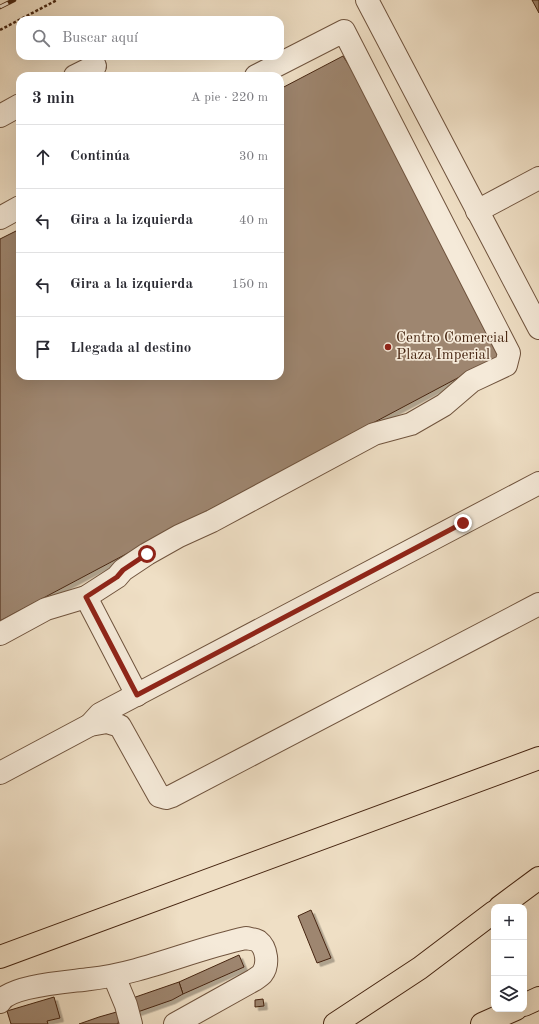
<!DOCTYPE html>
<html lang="es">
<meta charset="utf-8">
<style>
:root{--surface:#fff;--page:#f2f2f3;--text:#2b2b33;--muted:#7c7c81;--line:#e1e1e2}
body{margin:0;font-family:"Old Standard TT",serif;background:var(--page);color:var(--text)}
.controls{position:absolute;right:12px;bottom:12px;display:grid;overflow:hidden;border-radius:8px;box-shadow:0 4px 16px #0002}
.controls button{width:36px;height:36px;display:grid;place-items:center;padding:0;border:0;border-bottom:1px solid var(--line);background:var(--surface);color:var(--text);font:20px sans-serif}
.stop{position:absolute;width:12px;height:12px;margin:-9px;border:3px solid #8f2418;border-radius:50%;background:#fff}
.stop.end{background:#8f2418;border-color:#fff;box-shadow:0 1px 4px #0008}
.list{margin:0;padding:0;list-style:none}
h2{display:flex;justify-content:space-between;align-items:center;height:52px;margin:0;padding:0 16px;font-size:17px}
h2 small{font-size:13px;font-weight:400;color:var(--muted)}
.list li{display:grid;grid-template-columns:26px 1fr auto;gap:12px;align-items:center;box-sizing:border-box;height:64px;padding:0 16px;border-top:1px solid var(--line)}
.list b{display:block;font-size:15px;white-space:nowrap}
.list em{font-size:13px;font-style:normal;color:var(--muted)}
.icon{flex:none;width:22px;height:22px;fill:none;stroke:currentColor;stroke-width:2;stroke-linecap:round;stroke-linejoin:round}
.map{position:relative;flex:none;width:539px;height:1024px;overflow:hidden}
.search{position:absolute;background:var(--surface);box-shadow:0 4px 16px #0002;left:16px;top:16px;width:268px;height:44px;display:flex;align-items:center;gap:10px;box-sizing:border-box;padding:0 14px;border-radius:12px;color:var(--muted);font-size:15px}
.panel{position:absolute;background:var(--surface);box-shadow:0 4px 16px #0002;left:16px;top:72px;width:268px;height:308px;border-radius:12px}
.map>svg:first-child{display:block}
.building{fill:#9e866f;stroke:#462511;filter:url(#shadow)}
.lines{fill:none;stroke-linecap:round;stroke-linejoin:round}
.minor-casing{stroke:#70543e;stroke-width:24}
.major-casing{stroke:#462511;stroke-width:24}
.highway-casing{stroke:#462511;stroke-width:24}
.path{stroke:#462511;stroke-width:2.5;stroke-dasharray:3 2;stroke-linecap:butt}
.minor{stroke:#f5ead9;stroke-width:22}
.major{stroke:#efdfc5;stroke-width:22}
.highway{stroke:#efdfc5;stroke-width:22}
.rail-casing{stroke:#462511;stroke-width:4.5}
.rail{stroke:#f5ead9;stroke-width:3;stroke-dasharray:9;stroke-linecap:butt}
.route{stroke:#8f2418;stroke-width:5}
.poi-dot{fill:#8f2418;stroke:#f5ead9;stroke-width:1.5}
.labels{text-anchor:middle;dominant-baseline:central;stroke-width:3.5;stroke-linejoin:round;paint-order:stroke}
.poi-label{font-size:15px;fill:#462511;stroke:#f5ead9;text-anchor:start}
</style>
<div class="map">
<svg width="539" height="1024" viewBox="0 0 539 1024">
<defs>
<filter id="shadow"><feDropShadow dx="3.5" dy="3.5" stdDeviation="0" flood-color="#0004"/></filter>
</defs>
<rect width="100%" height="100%" fill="#efdfc5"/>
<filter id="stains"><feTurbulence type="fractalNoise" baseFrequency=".005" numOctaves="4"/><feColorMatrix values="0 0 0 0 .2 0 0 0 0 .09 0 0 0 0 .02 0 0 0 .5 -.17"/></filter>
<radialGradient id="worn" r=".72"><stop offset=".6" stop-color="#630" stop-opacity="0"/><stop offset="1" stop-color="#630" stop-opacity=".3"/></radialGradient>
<g class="building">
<polygon points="532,0 539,0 539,13"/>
<polygon points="343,56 355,75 501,355 0,621 0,239 20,229 20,376 280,376 280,89"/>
<polygon points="311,910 331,958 317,963 298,916"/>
<polygon points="239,955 244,967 183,994 179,982"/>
<polygon points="179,982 183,994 172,1000 129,1015 124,1001"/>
<polygon points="54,997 60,1018 47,1021 48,1024 11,1024 7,1011"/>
<polygon points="263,999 264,1006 255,1007 255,1000"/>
<polygon points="120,1011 118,1024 79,1024 99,1017"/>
</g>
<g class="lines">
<g class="minor-casing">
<g id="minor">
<polyline points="367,0 539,328"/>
<polyline points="75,76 95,66"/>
<polyline points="0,116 20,105"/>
<polyline points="477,211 539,178"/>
<polyline points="0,218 20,207"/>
<polyline points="86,597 137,695"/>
<polyline points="0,634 46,609 86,597 117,577 123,570 147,554 179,536 212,521 374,434 411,424 444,405 472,381 506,365 509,353 344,31 256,76"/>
<polyline points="90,725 100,714 539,483"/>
<polyline points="0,773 90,725 107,722 120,726 159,796 166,798 172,796 539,604"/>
<polyline points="114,976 126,1005 131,1024"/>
<path d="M0,1002C11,985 69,982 90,979C144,973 193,949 246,938C250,939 254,939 258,941C267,948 269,965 262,974C260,976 257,978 254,980L175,1024"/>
</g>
</g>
<g class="major-casing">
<polyline id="major" points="0,957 539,758"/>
</g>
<g class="highway-casing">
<g id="highway">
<polyline points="500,907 539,878"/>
<polyline points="524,1005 539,998"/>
<polyline points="335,1024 420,968 494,912"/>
<polyline points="482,1024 516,1009"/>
</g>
</g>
<polyline class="path" points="0,30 57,0"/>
<use href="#minor" class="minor"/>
<use href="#major" class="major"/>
<use href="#highway" class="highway"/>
<g class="rail-casing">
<polyline id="rail" points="0,7 14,0"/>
</g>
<use href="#rail" class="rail"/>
</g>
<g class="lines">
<polyline class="route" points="147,554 123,570 117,577 86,597 137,695 463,523"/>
</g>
<circle class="poi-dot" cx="388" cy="347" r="4"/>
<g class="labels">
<g class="poi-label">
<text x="396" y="338">Centro Comercial<tspan x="396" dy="17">Plaza Imperial</tspan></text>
</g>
</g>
<rect width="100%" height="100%" filter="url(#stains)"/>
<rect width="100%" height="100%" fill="url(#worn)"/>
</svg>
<div class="controls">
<button>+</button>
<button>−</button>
<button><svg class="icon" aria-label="layers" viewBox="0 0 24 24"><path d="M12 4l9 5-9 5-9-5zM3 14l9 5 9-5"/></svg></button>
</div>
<div class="stop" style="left:147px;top:554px"></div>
<div class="stop end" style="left:463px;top:523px"></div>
<div class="search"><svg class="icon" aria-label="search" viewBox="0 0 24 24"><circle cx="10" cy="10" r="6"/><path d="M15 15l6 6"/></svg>Buscar aquí</div>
<section class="panel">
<h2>3 min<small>A pie · 220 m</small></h2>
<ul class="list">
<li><svg class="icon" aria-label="ahead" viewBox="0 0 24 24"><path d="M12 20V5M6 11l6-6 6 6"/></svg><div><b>Continúa</b></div><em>30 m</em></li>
<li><svg class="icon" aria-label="left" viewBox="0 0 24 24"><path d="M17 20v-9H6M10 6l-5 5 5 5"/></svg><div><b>Gira a la izquierda</b></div><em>40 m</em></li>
<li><svg class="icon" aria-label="left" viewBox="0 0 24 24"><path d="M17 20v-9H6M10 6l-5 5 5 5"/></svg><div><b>Gira a la izquierda</b></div><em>150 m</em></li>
<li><svg class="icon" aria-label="arrive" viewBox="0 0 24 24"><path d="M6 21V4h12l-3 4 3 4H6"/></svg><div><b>Llegada al destino</b></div></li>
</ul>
</section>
</div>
